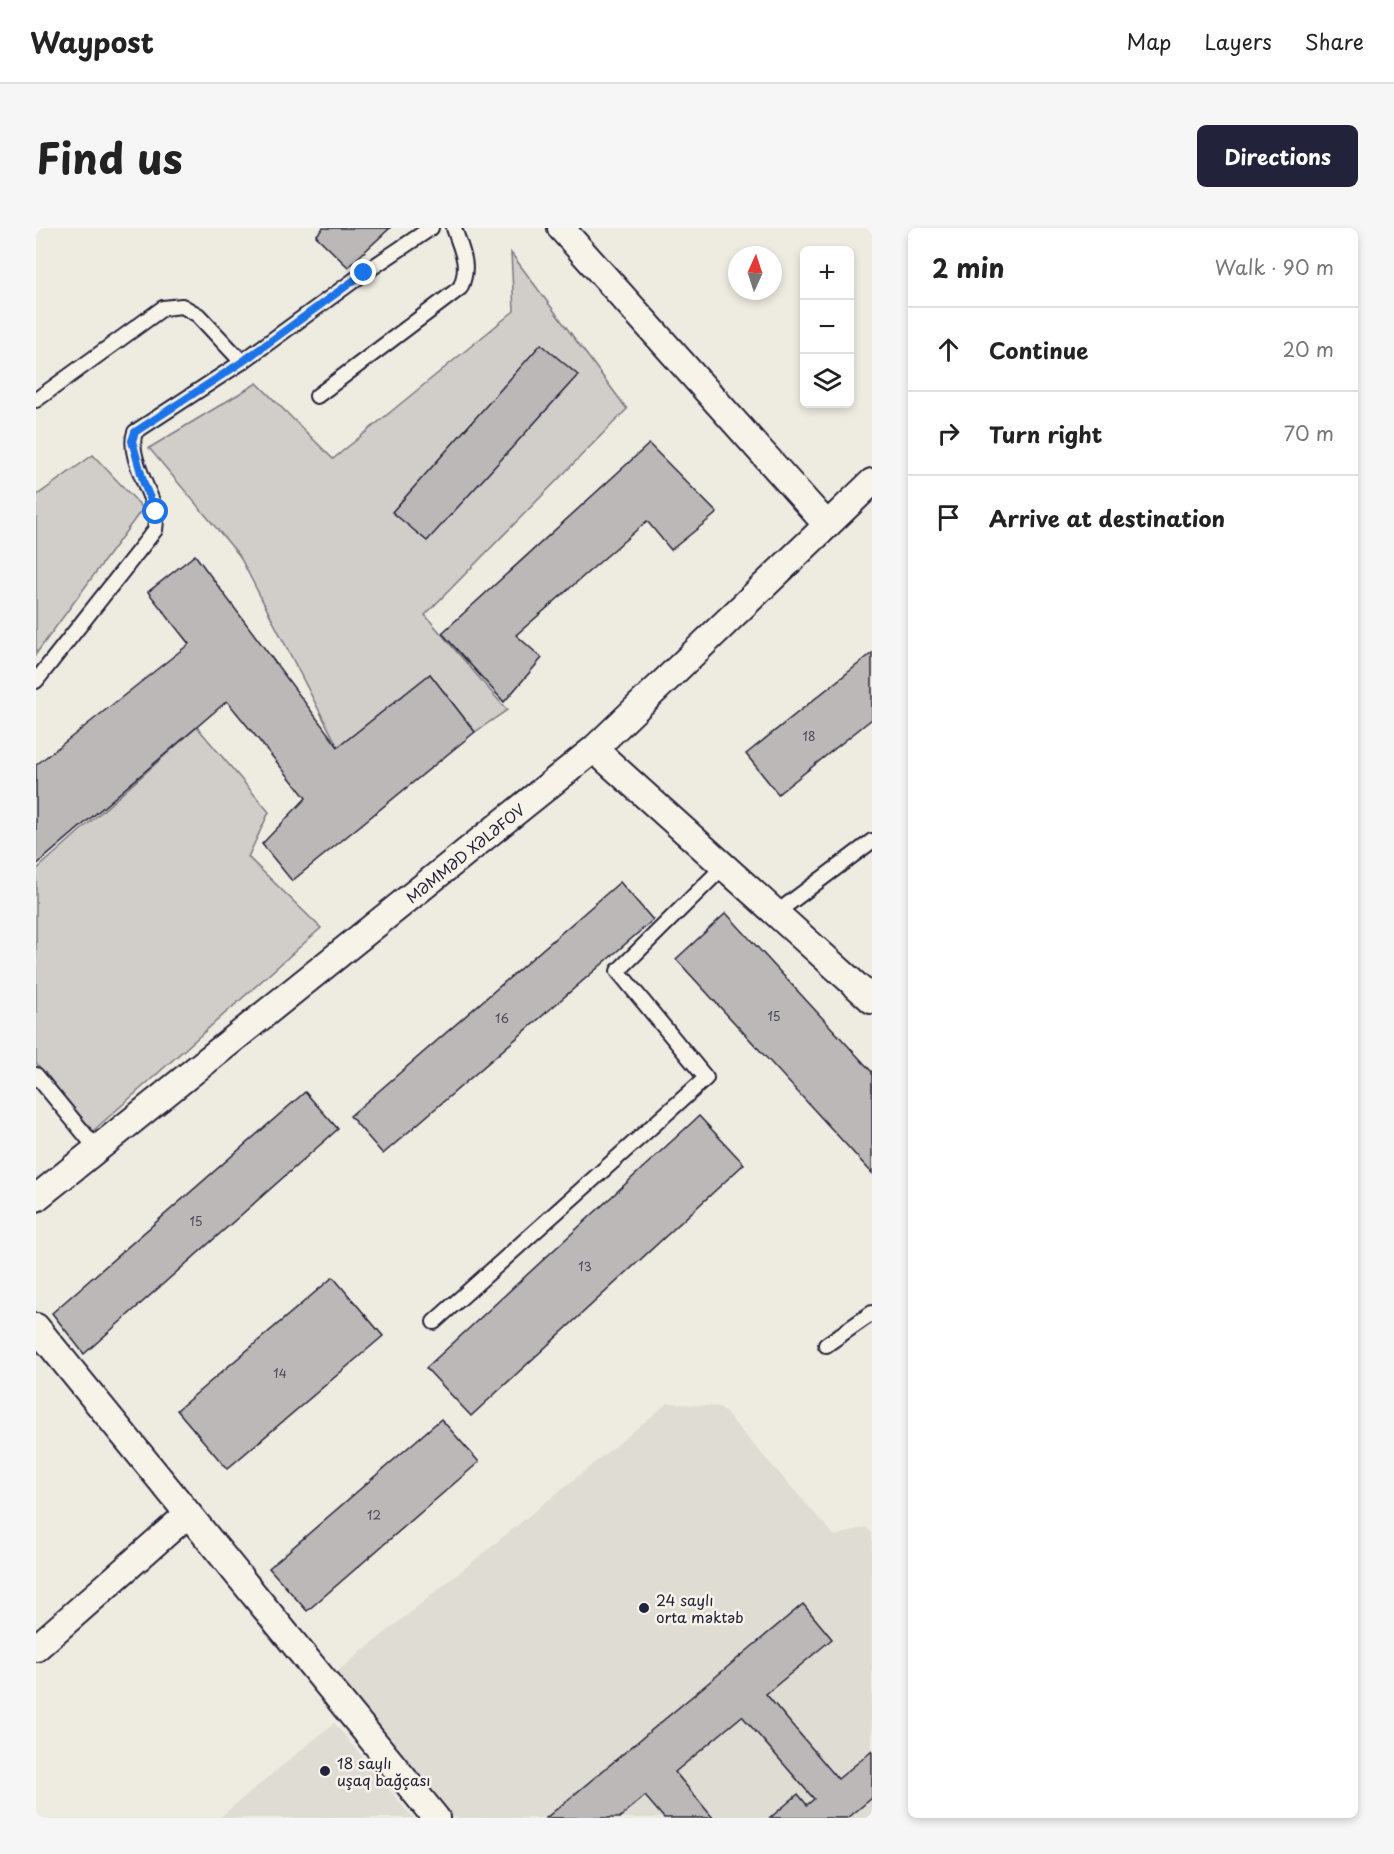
<!DOCTYPE html>
<meta charset="utf-8">
<style>
:root{--surface:#fff;--page:#f6f6f6;--text:#222;--muted:#767676;--line:#e0e0e0;--accent:#22223b}
body{margin:0;font-family:"Playpen Sans",sans-serif;background:var(--page);color:var(--text)}
.controls{position:absolute;right:18px;top:18px;display:grid;overflow:hidden;border-radius:9px;box-shadow:0 3px 9px #0003}
.controls button{width:54px;height:54px;display:grid;place-items:center;padding:0;border:0;border-bottom:2px solid var(--line);background:var(--surface);color:var(--text);font:30px sans-serif}
.compass{position:absolute;left:692px;top:18px;width:54px;height:54px;border-radius:50%;background:var(--surface);box-shadow:0 3px 9px #0003;rotate:3deg}
.stop{position:absolute;width:18px;height:18px;margin:-14px;border:4px solid #1a73e8;border-radius:50%;background:#fff}
.stop.end{background:#1a73e8;border-color:#fff;box-shadow:0 2px 6px #0008}
.list{margin:0;padding:0;list-style:none}
h2{display:flex;justify-content:space-between;align-items:center;height:78px;margin:0;padding:0 24px;font-size:26px}
h2 small{font-size:20px;font-weight:400;color:var(--muted)}
.list li{display:grid;grid-template-columns:39px 1fr auto;gap:18px;align-items:center;box-sizing:border-box;height:84px;padding:0 24px;border-top:2px solid var(--line)}
.list b{display:block;font-size:22px;white-space:nowrap}
.list em{font-size:20px;font-style:normal;color:var(--muted)}
.icon{flex:none;width:33px;height:33px;fill:none;stroke:currentColor;stroke-width:2;stroke-linecap:round;stroke-linejoin:round}
.map{position:relative;flex:none;width:836px;height:1590px;overflow:hidden;border-radius:9px}
header{display:flex;align-items:center;gap:36px;box-sizing:border-box;height:84px;padding:0 30px;background:var(--surface);border-bottom:2px solid var(--line)}
header strong{font-size:28px}
nav{display:flex;gap:33px;margin-inline-start:auto;font-size:21px}
.intro{display:flex;align-items:center;justify-content:space-between;box-sizing:border-box;height:144px;padding:0 36px}
h1{margin:0;font-size:42px}
.button{padding:15px 27px;border-radius:9px;background:var(--accent);color:#fff;font-size:21px;font-weight:700}
main{display:flex;gap:36px;padding:0 36px}
aside{flex:1;background:var(--surface);border-radius:9px;box-shadow:0 3px 9px #0003}
.map>svg:first-child{display:block}
.built{fill:#dfdcd4}
.green{fill:#d1cdc9;stroke:#7a7882;stroke-width:1.5}
.building{fill:#bbb8b7;stroke:#22223b;stroke-width:1.5}
.lines{fill:none;stroke-linecap:round;stroke-linejoin:round}
.service-casing{stroke:#22223b;stroke-width:18}
.minor-casing{stroke:#22223b;stroke-width:30}
.service{stroke:#f7f3e8;stroke-width:14}
.minor{stroke:#f7f3e8;stroke-width:26}
.route{stroke:#1a73e8;stroke-width:8}
.poi-dot{fill:#22223b;stroke:#f7f3e8;stroke-width:2}
.labels{text-anchor:middle;dominant-baseline:central;stroke-width:5;stroke-linejoin:round;paint-order:stroke}
.number-label{font-size:12px;fill:#48485a}
.street-label{font-size:15px;fill:#22223b;stroke:#f7f3e8}
.poi-label{font-size:15px;fill:#22223b;stroke:#f7f3e8;text-anchor:start}
</style>
<header>
<strong>Waypost</strong>
<nav><a>Map</a><a>Layers</a><a>Share</a></nav>
</header>
<div class="intro"><h1>Find us</h1><a class="button">Directions</a></div>
<main>
<div class="map">
<svg width="836" height="1590" viewBox="0 0 836 1590">
<rect width="100%" height="100%" fill="#eeebe1"/>
<filter id="ink" filterUnits="userSpaceOnUse"><feTurbulence type="fractalNoise" baseFrequency=".0167" numOctaves="2"/><feDisplacementMap in="SourceGraphic" scale="12" xChannelSelector="R" yChannelSelector="G"/><feConvolveMatrix kernelMatrix="1 2 1 2 8 2 1 2 1" color-interpolation-filters="sRGB"/></filter>
<g filter="url(#ink)">
<g class="built">
<polygon points="632,1175 684,1179 799,1308 830,1299 836,1306 836,1590 406,1590 291,1452"/>
<polygon points="298,1495 377,1590 183,1590"/>
</g>
<g class="green">
<polygon points="475,25 591,181 389,387 471,482 439,504 394,446 302,519 203,327 113,220 221,155 297,231 478,83"/>
<polygon points="57,227 107,280 0,426 0,268"/>
<polygon points="161,499 233,584 212,629 285,700 57,903 0,835 0,642"/>
</g>
<g class="building">
<polygon points="287,0 354,0 312,39 280,8"/>
<polygon points="505,116 542,147 391,313 356,284"/>
<polygon points="613,216 681,285 635,322 611,293 480,407 506,430 468,474 406,405"/>
<polygon points="159,327 302,519 394,446 439,504 256,653 226,616 270,570 191,473 0,637 0,537 153,416 112,364"/>
<polygon points="836,425 836,491 742,566 710,526"/>
<polygon points="584,654 617,692 347,926 314,888"/>
<polygon points="690,685 836,844 836,945 640,731"/>
<polygon points="269,864 302,901 48,1126 16,1085"/>
<polygon points="663,888 708,936 435,1188 390,1140"/>
<polygon points="297,1049 347,1108 191,1241 141,1182"/>
<polygon points="405,1191 443,1234 271,1383 233,1340"/>
<polygon points="767,1376 796,1411 730,1466 802,1551 836,1523 836,1570 812,1590 734,1590 762,1566 771,1577 778,1571 706,1488 639,1544 677,1590 628,1590 609,1568 583,1590 510,1590"/>
</g>
<g class="lines">
<g class="service-casing">
<g id="service">
<path d="M281,168L424,60C435,37 425,22 418,0"/>
<polyline points="0,172 127,80 146,78 162,87 206,134"/>
<path d="M0,453L119,302C120,295 121,288 119,282C113,260 91,226 99,204L206,134L328,45L395,0"/>
<polyline points="740,685 836,613"/>
<polyline points="0,847 60,920"/>
<polyline points="398,1094 670,850 582,743 688,638"/>
<polyline points="790,1117 836,1085"/>
</g>
</g>
<g class="minor-casing">
<g id="minor">
<polyline points="525,0 791,297"/>
<polyline points="558,521 836,772"/>
<polyline points="0,970 558,521 836,254"/>
<polyline points="0,1099 400,1590"/>
<polyline points="0,1420 152,1286"/>
</g>
</g>
<use href="#service" class="service"/>
<use href="#minor" class="minor"/>
</g>
</g>
<g class="lines" filter="url(#ink)">
<polyline class="route" points="120,284 108,256 96,213 99,204 206,134 328,45"/>
</g>
<g class="poi-dot">
<circle cx="608" cy="1380" r="6"/>
<circle cx="289" cy="1543" r="6"/>
</g>
<g class="labels">
<g class="number-label">
<text x="773" y="508">18</text>
<text x="738" y="788">15</text>
<text x="466" y="790">16</text>
<text x="160" y="993">15</text>
<text x="549" y="1038">13</text>
<text x="244" y="1145">14</text>
<text x="338" y="1287">12</text>
</g>
<g class="street-label">
<text transform="translate(429 625) rotate(-39)">MƏMMƏD XƏLƏFOV</text>
</g>
<g class="poi-label">
<text x="620" y="1371">24 saylı<tspan x="620" dy="17">orta məktəb</tspan></text>
<text x="301" y="1534">18 saylı<tspan x="301" dy="17">uşaq bağçası</tspan></text>
</g>
</g>
</svg>
<div class="controls">
<button>+</button>
<button>−</button>
<button><svg class="icon" aria-label="layers" viewBox="0 0 24 24"><path d="M12 4l9 5-9 5-9-5zM3 14l9 5 9-5"/></svg></button>
</div>
<svg class="compass" viewBox="-18 -18 36 36"><path d="M0-13l5 13h-10z" fill="#e53935"/><path d="M0 13l5-13h-10z" fill="#767676"/></svg>
<div class="stop" style="left:120px;top:284px"></div>
<div class="stop end" style="left:328px;top:45px"></div>
</div>
<aside>
<h2>2 min<small>Walk · 90 m</small></h2>
<ul class="list">
<li><svg class="icon" aria-label="ahead" viewBox="0 0 24 24"><path d="M12 20V5M6 11l6-6 6 6"/></svg><div><b>Continue</b></div><em>20 m</em></li>
<li><svg class="icon" aria-label="right" viewBox="0 0 24 24"><path d="M7 20v-9h11M14 6l5 5-5 5"/></svg><div><b>Turn right</b></div><em>70 m</em></li>
<li><svg class="icon" aria-label="arrive" viewBox="0 0 24 24"><path d="M6 21V4h12l-3 4 3 4H6"/></svg><div><b>Arrive at destination</b></div></li>
</ul>
</aside>
</main>
